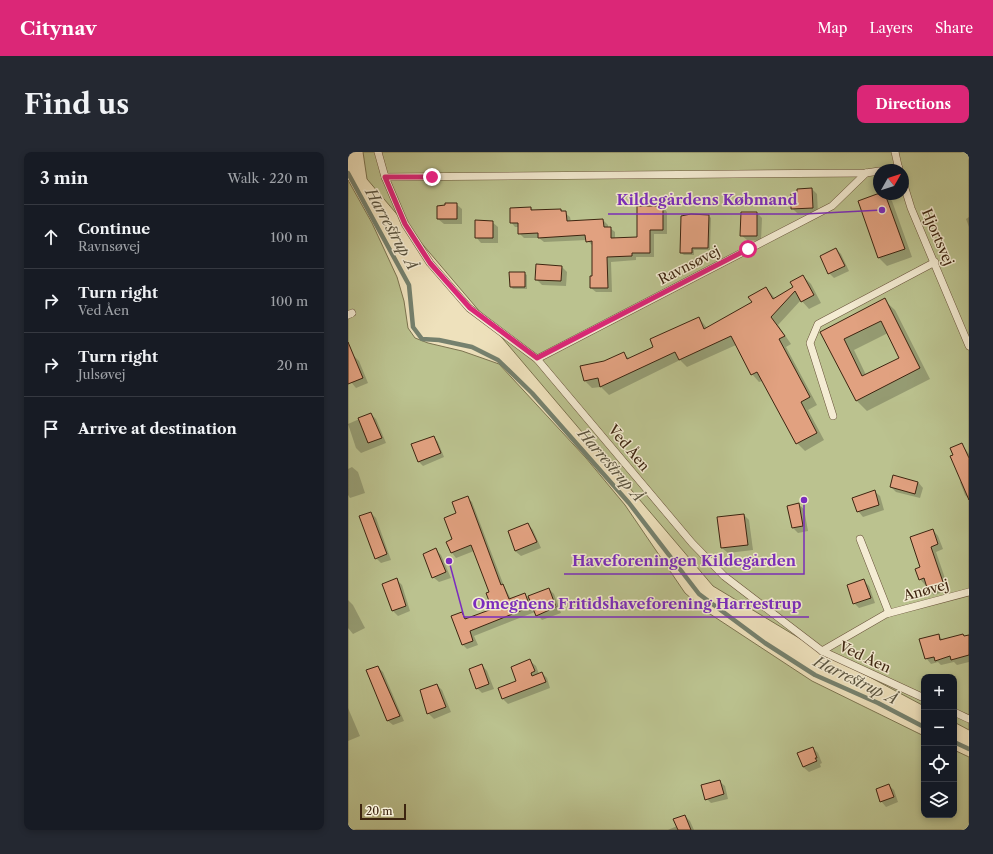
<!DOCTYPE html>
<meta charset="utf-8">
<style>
:root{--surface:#171b24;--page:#242831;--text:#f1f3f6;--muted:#9ea1a6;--line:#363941;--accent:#db2777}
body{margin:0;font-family:"Libre Caslon Text",serif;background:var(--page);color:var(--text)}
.controls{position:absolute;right:12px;bottom:12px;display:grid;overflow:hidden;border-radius:8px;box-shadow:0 2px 6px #0003}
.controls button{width:36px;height:36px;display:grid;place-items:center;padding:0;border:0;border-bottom:1px solid var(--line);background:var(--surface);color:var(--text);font:20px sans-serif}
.compass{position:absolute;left:525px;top:12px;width:36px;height:36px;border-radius:50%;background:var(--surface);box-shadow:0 2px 6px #0003;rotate:51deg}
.scale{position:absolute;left:12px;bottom:10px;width:46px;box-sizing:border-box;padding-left:4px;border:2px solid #3d2510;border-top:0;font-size:11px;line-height:14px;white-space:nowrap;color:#3d2510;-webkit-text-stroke:3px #f4ecd3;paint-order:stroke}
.stop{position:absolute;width:12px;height:12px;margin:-9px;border:3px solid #db2777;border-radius:50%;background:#fff}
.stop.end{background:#db2777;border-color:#fff;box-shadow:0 1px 4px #0008}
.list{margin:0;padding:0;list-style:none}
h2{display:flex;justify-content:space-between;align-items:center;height:52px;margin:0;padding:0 16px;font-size:17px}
h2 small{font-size:13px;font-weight:400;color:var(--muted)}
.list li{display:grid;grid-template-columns:26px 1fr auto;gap:12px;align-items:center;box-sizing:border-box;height:64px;padding:0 16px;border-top:1px solid var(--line)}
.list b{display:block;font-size:15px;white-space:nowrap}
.list p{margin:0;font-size:13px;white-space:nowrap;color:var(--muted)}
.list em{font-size:13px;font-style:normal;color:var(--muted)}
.icon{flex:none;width:22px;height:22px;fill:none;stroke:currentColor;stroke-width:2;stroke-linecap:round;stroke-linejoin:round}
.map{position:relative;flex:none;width:621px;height:678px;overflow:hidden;border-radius:8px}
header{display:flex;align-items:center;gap:24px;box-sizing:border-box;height:56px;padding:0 20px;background:var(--accent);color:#fff}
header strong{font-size:19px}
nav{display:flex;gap:22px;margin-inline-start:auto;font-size:14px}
.intro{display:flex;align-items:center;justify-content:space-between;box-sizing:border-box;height:96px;padding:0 24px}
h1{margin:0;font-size:28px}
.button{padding:10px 18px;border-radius:8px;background:var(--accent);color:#fff;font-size:14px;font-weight:700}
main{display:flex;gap:24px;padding:0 24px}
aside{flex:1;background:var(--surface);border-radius:8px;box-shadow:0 2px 6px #0003}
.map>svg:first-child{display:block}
.green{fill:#bbc28f;stroke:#7c7450;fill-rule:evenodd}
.shadow{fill:#0003;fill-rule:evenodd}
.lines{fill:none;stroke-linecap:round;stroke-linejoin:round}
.stream{stroke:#75816e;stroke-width:4.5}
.building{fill:#e1a180;stroke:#3d2510;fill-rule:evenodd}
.service-casing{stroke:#69543b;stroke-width:8}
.service{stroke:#f4ecd3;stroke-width:7}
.route{stroke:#db2777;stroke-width:5}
.labels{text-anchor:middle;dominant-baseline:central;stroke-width:3;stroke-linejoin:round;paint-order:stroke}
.street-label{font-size:14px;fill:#3d2510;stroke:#f4ecd3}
.water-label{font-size:15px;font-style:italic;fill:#59533f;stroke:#f4ecd3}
.leader{fill:none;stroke:#7b2cbf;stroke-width:1.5}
.callout-dot{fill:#7b2cbf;stroke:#f4ecd3;stroke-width:1.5}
.callout-label{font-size:15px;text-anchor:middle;font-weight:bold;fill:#7b2cbf;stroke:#f4ecd3;stroke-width:3;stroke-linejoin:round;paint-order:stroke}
</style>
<header>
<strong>Citynav</strong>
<nav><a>Map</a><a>Layers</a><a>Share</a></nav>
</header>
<div class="intro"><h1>Find us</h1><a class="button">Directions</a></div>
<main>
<aside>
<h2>3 min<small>Walk · 220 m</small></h2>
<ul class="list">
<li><svg class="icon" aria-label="ahead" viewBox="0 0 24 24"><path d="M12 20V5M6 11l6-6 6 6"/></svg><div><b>Continue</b><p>Ravnsøvej</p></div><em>100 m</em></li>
<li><svg class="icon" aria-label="right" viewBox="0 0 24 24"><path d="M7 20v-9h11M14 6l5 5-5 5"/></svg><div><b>Turn right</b><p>Ved Åen</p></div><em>100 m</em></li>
<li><svg class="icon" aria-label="right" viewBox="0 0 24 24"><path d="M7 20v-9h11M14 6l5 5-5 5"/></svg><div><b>Turn right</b><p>Julsøvej</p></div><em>20 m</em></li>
<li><svg class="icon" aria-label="arrive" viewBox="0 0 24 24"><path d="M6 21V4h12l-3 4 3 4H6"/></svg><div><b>Arrive at destination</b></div></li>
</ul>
</aside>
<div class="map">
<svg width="621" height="678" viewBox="0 0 621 678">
<rect width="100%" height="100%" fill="#eee1bc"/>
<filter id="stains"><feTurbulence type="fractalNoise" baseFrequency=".005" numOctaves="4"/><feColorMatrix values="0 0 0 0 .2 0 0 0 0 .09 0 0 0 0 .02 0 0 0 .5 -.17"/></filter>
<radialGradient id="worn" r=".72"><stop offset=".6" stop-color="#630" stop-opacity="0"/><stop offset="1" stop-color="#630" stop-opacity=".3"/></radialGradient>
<g class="green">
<path d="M15,0H621V578L606,570V525H576V554L471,498L365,434L19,27ZM531,18H555V42H531Z"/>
<polygon points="0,28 24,71 49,125 56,149 60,176 67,186 80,191 114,199 151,212 238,306 277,353 337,441 359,460 464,529 576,584 576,663 606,663 606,598 621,605 621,678 0,678"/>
</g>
<g class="shadow">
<polygon points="464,37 469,42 470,61 450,62 444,56"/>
<polygon points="532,42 537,42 544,49 564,105 539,114 531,106"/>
<polygon points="108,52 114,57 114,72 96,72 90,67"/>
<polygon points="315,55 319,60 319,82 306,82 306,105 288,105 288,108 263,110 264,140 248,140 243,136 245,125 245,94 239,88 196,90 191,86 176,86 171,81 171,75 167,75 163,70 183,56 186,59 213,58 222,65 223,70 255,68 260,73 260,76 262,76 267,80 267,87 290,86"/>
<polygon points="409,61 414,66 413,89 399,88 393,83"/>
<polygon points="361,64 363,66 362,98 346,98 346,103 336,103 333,101"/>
<polygon points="621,65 621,75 618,67"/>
<polygon points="144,70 150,75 150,91 133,91 128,85"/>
<polygon points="488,97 493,102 501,119 486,126 481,121"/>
<polygon points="214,115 219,120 218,134 194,133 188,127"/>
<polygon points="176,121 179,123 179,137 165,137 163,135"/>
<polygon points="455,124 463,132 473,151 461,157 453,148 430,173 443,192 438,195 469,253 460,258 476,288 457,299 449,291 414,229 411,230 404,222 388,193 339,215 332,208 261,243 253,235 244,236 237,229 256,210 275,201 282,207 307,196 351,166 359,176 405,151 418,136 427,146 446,135"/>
<path d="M536,148L547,158L582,227L519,259L509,249L473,180ZM540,181L552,206L518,223L506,198Z"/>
<polygon points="5,203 11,209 20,231 8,236 3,230 0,224 0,205"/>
<polygon points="23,262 28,267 38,291 13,301 8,296 0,272"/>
<polygon points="86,285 90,290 96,305 75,314 70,309"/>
<polygon points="614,292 621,302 621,347 617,343 612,330 614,329 607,303"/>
<polygon points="4,315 10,320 17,341 2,346 0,343 0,317"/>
<polygon points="570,330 575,336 572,346 548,340 543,335"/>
<polygon points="526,339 532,344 536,358 515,365 510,359"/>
<polygon points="119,345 124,350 156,434 163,447 176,442 183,448 201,437 206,442 213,461 194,468 187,460 126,484 130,493 119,497 115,493 114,461 120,468 145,457 143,441 126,399 108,406 104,401 99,390 106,388 109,362"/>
<polygon points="450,352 456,357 460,379 450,381 445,376"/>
<polygon points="23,361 28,366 43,408 33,411 28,406"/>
<polygon points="396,363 401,368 405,398 380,401 374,396"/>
<polygon points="180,372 185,378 193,396 173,404 167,399"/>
<polygon points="585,378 590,384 595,397 588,400 601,438 586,443 581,438 579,432 577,433 572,427"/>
<polygon points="88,398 93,403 103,426 91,430 85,425"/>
<polygon points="49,428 54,433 62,459 50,464 45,459"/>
<polygon points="516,429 521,434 527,451 511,456 506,451"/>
<polygon points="0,448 5,453 17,476 5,482 0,476"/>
<polygon points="590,483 595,488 621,484 621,510 609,513 606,510 593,513 590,510 583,512 578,506"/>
<polygon points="182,509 188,514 191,522 194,521 199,526 202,536 160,552 155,547 169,530"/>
<polygon points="134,513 139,519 146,537 134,541 129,536"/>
<polygon points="30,515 35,520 56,569 45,573 40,569 20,519"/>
<polygon points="89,533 94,538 103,560 86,567 80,561"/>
<polygon points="0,556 12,584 0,589"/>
<polygon points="465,596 470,601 474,611 472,612 473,615 461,620 455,615"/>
<polygon points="371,629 377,634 380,647 363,651 358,646"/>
<polygon points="540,633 546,638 550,650 538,655 533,649"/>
<polygon points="337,664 342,669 346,678 320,678 329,674"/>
</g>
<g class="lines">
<g class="stream">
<polyline points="0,21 61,133 65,175 74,187 91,188 124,195 150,208 184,241 281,351 351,442 417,491 467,523 530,551 576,575"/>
<polyline points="606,590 621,597"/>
</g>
</g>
<g class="building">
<polygon points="464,36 465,56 443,57 443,42 449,41 449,37"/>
<polygon points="529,42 537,42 557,97 530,106 510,49"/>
<polygon points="97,51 109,51 109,67 89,67 89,54 97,53"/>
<polygon points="289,54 315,54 315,78 302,78 302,101 284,101 284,104 259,105 260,136 242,136 242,124 244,124 244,89 238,90 237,83 190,86 190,81 170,82 170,71 162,71 162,56 183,55 183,58 213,57 213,59 218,59 219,69 255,67 256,75 263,75 263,86 289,85"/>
<polygon points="393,60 409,60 409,84 392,84"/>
<polygon points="343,62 361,63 360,96 344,96 344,101 332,101 333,64"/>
<polygon points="127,68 145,69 145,86 127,86"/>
<polygon points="488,96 497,114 480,122 472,104"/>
<polygon points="188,112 214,114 213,129 187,128"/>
<polygon points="161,120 177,120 177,135 162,135"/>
<polygon points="455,123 466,143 453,150 447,139 423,165 437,184 431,187 462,245 453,250 469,281 448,292 409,220 403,223 383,184 331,208 327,200 252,235 250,226 236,229 232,214 256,209 276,200 279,207 305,195 302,187 351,165 356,177 404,150 400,145 418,135 425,147 445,135 442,130"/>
<path d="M537,146L572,216L508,249L472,180ZM533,169L551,206L514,224L496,187Z"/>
<polygon points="0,190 15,226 0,232"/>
<polygon points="23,261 34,286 20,291 10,266"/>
<polygon points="86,284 93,301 70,310 63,292"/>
<polygon points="614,291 621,306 621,348 602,304 605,303 602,296"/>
<polygon points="545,323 570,330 567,342 542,335"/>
<polygon points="527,338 531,353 509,360 504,346"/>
<polygon points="120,344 153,433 155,432 161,447 177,441 182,455 122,479 125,489 114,493 103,464 114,460 117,467 144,457 138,441 141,440 123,393 103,401 98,390 104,387 96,366 108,361 104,350"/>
<polygon points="451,351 455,374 444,376 439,354"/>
<polygon points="23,360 39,402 27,407 11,364"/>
<polygon points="396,362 400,393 373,396 369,365"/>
<polygon points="180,371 189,390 167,399 160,379"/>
<polygon points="585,377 590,392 583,395 596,433 580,439 576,426 571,428 567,417 572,415 562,385"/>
<polygon points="88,396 98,420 84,426 75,402"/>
<polygon points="49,426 58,454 44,459 34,432"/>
<polygon points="516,427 523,446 505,452 499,433"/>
<polygon points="201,436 208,455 188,464 180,444"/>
<polygon points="591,482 592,488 615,482 616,484 621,483 621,503 603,508 602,504 587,509 586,505 577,507 571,487"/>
<polygon points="182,507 187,519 183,521 184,524 194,520 198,530 154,547 150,536 168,529 163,515"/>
<polygon points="134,512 141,532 128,537 121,517"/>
<polygon points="30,514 52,564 39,569 18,518"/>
<polygon points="89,532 98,555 79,562 72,538"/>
<polygon points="465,595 469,606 467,606 469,609 455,615 449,601"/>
<polygon points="372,628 376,642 357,648 353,633"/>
<polygon points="541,632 546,645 532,650 528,637"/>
<polygon points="337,663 343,678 330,678 325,667"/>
</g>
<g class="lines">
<g class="service-casing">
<g id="service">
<polyline points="30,0 37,25 57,72 82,111 121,156 189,207 344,391 376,424 474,499 576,546"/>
<polyline points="547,0 551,18"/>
<polyline points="539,18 551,16"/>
<polyline points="37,25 518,21 531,19"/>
<polyline points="555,30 563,56 621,194"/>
<polyline points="0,163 4,161"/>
<polyline points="189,207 484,54 518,21"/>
<polyline points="485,264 462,191 470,172 587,110"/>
<polyline points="512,387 541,461"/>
<polyline points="474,499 538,462 621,440"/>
<polyline points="606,560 621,567"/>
</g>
</g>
<use href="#service" class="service"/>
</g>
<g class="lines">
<polyline class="route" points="84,25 37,25 57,72 82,111 122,156 189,206 400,97"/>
</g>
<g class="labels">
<g class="street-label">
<text transform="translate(590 85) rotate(67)">Hjortsvej</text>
<text transform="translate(341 113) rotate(-27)">Ravnsøvej</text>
<text transform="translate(281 296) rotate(50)">Ved Åen</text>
<text transform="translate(578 438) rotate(-15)">Anøvej</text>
<text transform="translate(517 505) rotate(25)">Ved Åen</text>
</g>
<g class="water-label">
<text transform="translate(44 77) rotate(61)">Harrestrup Å</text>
<text transform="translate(263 313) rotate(49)">Harrestrup Å</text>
<text transform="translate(508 528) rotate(26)">Harrestrup Å</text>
</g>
</g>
<path class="leader" d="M534 58L457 62H260M456 348L456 422H216M101 409L116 465H461"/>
<g class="callout-dot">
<circle cx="534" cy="58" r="4"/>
<circle cx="456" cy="348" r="4"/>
<circle cx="101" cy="409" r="4"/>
</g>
<g class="callout-label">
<text x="359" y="53">Kildegårdens Købmand</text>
<text x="336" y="414">Haveforeningen Kildegården</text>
<text x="289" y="457">Omegnens Fritidshaveforening Harrestrup</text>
</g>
<rect width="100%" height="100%" filter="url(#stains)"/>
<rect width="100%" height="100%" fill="url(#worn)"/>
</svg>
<div class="controls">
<button>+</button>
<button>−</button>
<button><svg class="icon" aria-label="locate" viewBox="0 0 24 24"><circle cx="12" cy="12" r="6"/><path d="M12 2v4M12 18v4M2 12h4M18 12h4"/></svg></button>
<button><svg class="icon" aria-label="layers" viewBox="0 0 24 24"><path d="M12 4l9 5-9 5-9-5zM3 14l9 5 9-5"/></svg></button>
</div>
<svg class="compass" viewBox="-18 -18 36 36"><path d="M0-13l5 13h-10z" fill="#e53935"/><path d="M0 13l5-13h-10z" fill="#9ea1a6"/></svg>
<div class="scale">20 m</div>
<div class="stop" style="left:400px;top:97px"></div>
<div class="stop end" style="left:84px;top:25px"></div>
</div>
</main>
